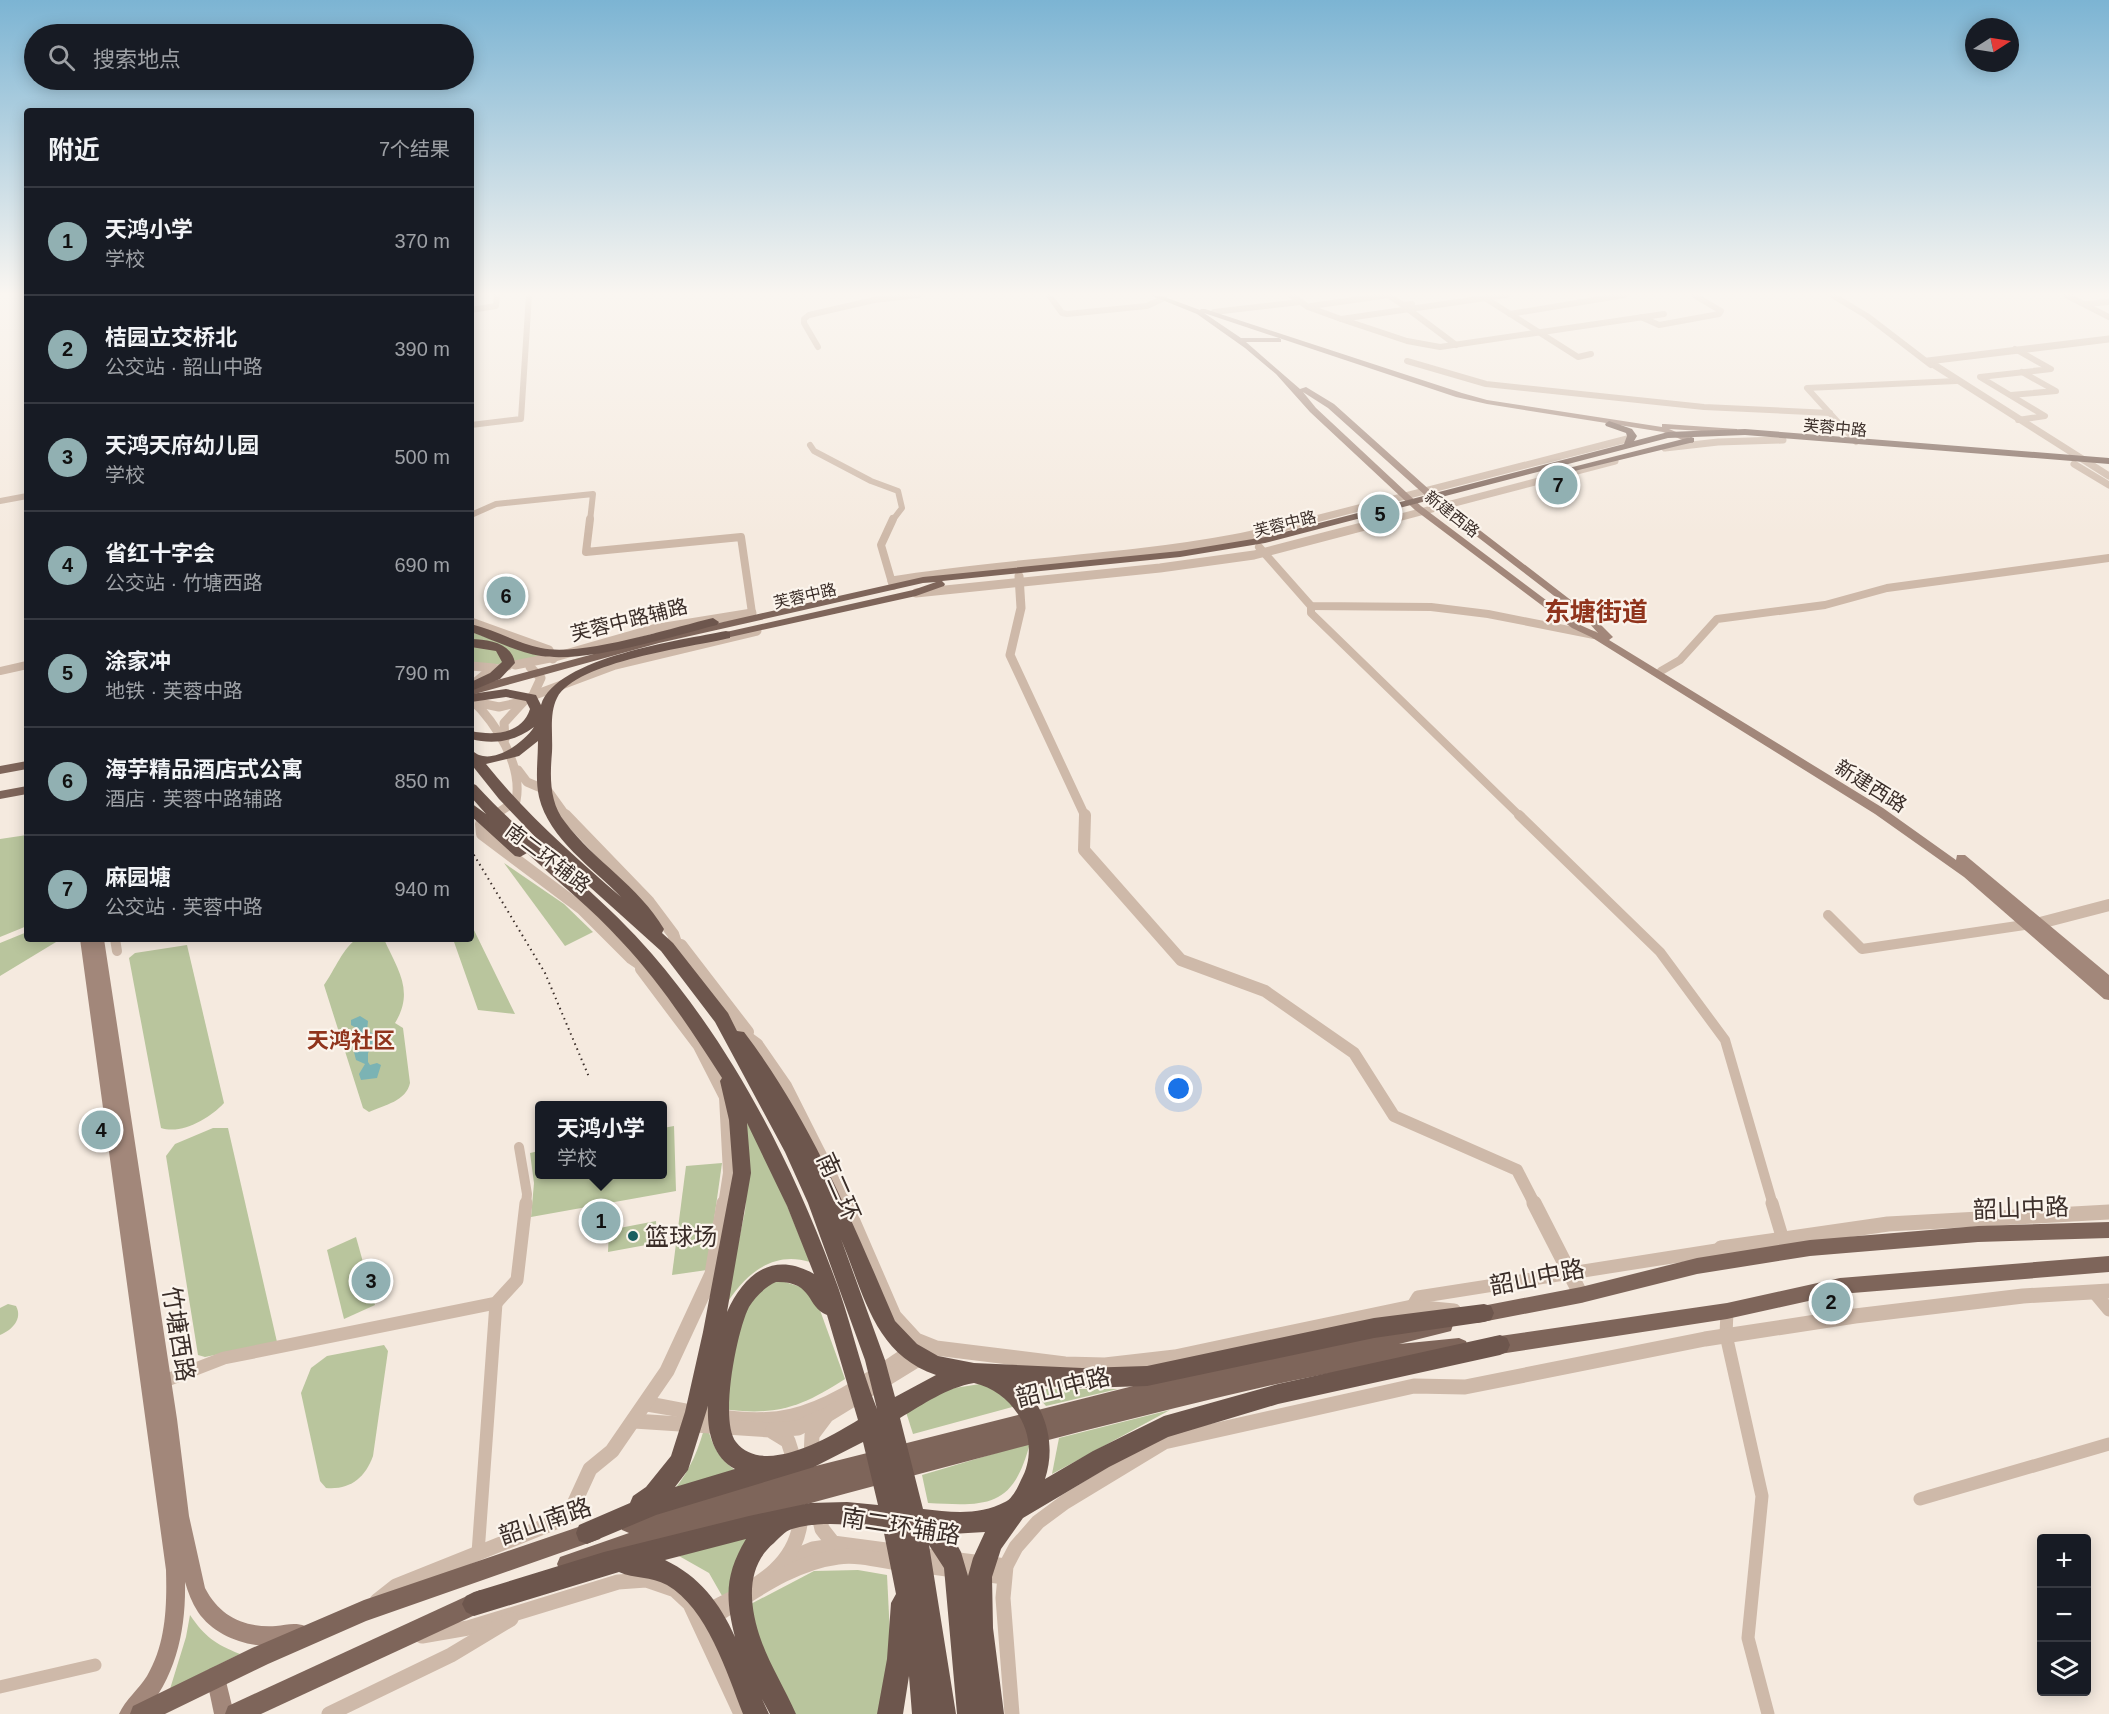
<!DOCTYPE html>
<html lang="zh">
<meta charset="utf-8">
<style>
:root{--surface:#171b24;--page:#20242c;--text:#f1f3f6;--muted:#9ea1a6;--line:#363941;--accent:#91b0b2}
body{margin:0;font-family:Arial,"Noto Sans SC",sans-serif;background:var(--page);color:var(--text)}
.controls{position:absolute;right:18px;bottom:18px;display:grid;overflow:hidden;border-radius:6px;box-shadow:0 3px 15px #0003}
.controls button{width:54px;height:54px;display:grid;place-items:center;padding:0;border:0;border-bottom:2px solid var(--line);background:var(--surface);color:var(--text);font:30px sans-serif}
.compass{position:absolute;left:1965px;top:18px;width:54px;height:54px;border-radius:50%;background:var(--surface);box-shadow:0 3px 15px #0003;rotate:78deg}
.you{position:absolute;left:1179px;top:1089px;width:21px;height:21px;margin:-15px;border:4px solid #fff;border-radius:50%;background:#1a73e8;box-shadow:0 0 0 9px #1a73e833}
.badge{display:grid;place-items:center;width:39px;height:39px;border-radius:50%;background:var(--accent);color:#111;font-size:20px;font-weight:700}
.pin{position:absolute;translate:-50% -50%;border:3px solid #fff;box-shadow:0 2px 6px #0006}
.popup{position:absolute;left:535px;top:1101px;width:132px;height:78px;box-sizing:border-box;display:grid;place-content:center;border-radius:6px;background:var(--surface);filter:drop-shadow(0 2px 4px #0005);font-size:20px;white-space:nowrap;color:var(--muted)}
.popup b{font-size:22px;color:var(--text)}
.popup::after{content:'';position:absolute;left:50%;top:100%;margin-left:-12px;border:12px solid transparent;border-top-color:var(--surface)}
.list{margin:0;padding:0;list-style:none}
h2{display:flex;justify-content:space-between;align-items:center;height:78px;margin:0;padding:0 24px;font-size:26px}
h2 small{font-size:20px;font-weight:400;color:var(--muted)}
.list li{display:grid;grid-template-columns:39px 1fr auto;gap:18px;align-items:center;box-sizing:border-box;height:108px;padding:0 24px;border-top:2px solid var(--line)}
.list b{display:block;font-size:22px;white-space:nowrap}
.list p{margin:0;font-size:20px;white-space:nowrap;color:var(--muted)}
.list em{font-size:20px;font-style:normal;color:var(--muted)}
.icon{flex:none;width:33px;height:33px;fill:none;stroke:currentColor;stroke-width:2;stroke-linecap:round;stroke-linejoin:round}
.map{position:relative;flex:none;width:2109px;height:1714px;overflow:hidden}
.search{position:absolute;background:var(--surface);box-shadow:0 3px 15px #0003;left:24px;top:24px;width:450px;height:66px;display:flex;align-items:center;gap:15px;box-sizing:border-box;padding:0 21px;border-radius:33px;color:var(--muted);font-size:22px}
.panel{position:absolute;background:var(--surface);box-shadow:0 3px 15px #0003;left:24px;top:108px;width:450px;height:834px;border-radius:6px}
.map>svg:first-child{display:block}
.green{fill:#b9c59d}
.water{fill:#7bb3b4}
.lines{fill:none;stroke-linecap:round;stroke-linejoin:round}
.minor-far3{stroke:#ceb9a9;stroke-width:6}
.minor-far2{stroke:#ceb9a9;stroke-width:8}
.minor-far1{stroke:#ceb9a9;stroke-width:10}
.minor{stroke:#ceb9a9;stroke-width:13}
.tertiary-far3{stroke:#ceb9a9;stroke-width:7}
.tertiary-far2{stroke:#ceb9a9;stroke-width:9}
.tertiary-far1{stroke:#ceb9a9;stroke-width:12}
.tertiary{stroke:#ceb9a9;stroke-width:15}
.secondary{fill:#a2877a;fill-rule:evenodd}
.primary{fill:#7e655a;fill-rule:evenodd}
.trunk{fill:#6d564d;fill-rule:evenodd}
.rail{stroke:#3b2e29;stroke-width:2;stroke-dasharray:1.5 4;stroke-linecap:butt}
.poi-dot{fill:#1b5e60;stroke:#fbf4ec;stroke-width:2}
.labels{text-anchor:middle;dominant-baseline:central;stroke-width:4.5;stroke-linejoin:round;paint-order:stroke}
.far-street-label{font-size:16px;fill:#3b2e29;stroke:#fbf4ec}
.street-label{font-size:20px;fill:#3b2e29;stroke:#fbf4ec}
.quarter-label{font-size:22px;font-weight:bold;fill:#90341c;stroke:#fbf4ec}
.near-street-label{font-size:24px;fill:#3b2e29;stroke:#fbf4ec}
.near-poi-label{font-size:24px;fill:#3b2e29;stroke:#fbf4ec;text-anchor:start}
.district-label{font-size:26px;font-weight:bold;fill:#90341c;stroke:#fbf4ec}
</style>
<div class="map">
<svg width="2109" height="1714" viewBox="0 0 2109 1714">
<rect width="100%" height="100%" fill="#f5eadf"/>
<g class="green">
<path d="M471,632L547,658C522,663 497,667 471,662Z"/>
<polygon points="27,835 27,926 0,937 0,839"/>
<polygon points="504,863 564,904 593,932 565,946"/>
<polygon points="471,924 515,1014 478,1010 453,939 471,939"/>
<polygon points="27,932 27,939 61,939 0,976 0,943"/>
<path d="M357,939H384C397,969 415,990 395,1023L403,1028L410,1083C406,1101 385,1105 369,1112L363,1108L324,985C334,971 344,946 357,939Z"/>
<path d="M187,945L224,1103C210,1118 182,1135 161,1128L129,958L135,953Z"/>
<path d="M744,1117L772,1169L810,1262C771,1250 744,1276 725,1306L745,1211L748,1176Z"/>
<polygon points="674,1126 676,1191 531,1217 534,1183 530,1153 539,1151 540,1174 662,1174 663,1128"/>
<polygon points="213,1128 228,1128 277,1342 205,1357 198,1355 166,1156 175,1144"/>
<polygon points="722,1163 707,1270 672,1275 686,1166"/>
<polygon points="656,1221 657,1243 608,1252 609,1230"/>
<polygon points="356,1237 375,1305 344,1319 327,1250"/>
<path d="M773,1278L813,1291L845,1379C800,1408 776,1416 722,1409L740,1315Z"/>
<path d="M8,1304L16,1306C23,1319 12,1330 0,1335V1308Z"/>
<path d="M384,1345L388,1351L373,1456C365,1478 350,1490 326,1488L320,1481L301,1393L311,1368L327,1356Z"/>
<polygon points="980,1384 998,1390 1016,1406 913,1434 906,1412 942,1390"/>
<polygon points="1031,1389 1118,1389 1046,1406"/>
<polygon points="1170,1410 1052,1474 1059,1438"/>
<path d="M706,1422C712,1445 718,1459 738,1472L674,1490C691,1469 699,1448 706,1422Z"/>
<path d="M1030,1443C1013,1508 988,1506 928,1503L922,1475Z"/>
<polygon points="752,1535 729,1608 709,1573 679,1556"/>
<polygon points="858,1570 887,1575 892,1675 881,1714 786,1714 747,1606 814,1571"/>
<path d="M190,1615C205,1637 215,1644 240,1654L170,1689L186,1637Z"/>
</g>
<polygon class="water" points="360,1016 368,1021 367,1031 377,1035 378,1039 368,1053 368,1062 370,1065 377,1063 381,1065 377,1078 361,1080 359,1074 365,1064 356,1060 353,1048 362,1045 358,1029 351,1025 351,1020"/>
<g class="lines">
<g class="minor-far3">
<polyline points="1049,295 1062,313 1067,314 1147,306 1164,298"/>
<polyline points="1291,295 1308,307 1341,319 1506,295"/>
<polyline points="1388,295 1403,305 1412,304"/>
<polyline points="1832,295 1867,316 1931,365"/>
<polyline points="2066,295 2109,317"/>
<polyline points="1485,298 1578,357 1591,354"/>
<polyline points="2085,304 2109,302"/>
<polyline points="1311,306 1389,295"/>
<polyline points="1408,309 1456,345"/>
<polyline points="471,310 496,306 497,295"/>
<polyline points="1214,312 1300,302"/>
<polyline points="1510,314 1624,295"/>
<polyline points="1641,317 1659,325 1719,314 1721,311 1694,295"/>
<polyline points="1341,319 1407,341 1440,347 1664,314"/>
<polyline points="818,347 804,323 804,319 809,315 874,300 918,295"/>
<polyline points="2015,349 2051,369 1980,377 2045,416 2018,420"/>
<polyline points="1407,361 1486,384 1704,407 1830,413"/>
<polyline points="2011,395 2056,391 2022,372"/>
<polyline points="471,425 521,419 529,295"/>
<polyline points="1856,442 1807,388 1956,381"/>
<polyline points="810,445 814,451 871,481 898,491 902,508 892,521"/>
<polyline points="0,501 27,496"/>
<polyline points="471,515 496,504 593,494 590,521"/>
</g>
<g class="minor-far2">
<polyline points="590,519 586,552 741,537 752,613"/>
<polyline points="1259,547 1311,606 1431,607 1488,614 1594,635"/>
<polyline points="893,586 881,545 893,519"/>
<polyline points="1311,606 1311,613 1520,816"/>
<polyline points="0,671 27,665"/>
<polyline points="1661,671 1680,660 1717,619 1825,605 1887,588 2109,558"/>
</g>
<g class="minor-far1">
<polyline points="1519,815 1660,952 1725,1040 1773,1205"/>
<polyline points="1828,915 1862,949 2031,924"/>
<polyline points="115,939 117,951"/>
<polyline points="519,1147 527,1194 526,1205"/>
</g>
<g class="minor">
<polyline points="1772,1203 1784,1243"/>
<polyline points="2094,1292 2109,1310"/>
<polyline points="1412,1307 1418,1297 1723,1249"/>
<polyline points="1727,1311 1726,1335 1762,1496 1748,1638 1768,1714"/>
<polyline points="162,1382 224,1358 496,1303 517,1280 526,1203"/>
<polyline points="1920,1499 2109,1444"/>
<polyline points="478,1553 496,1303"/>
<polyline points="0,1687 95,1665"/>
</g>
<g class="tertiary-far3">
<polyline points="2109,339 1928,361 2109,476"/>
<polyline points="1665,448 1718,442 1783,440"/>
<polyline points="2074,464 2109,485"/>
<polyline points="1308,521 1631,438"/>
<polyline points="1386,521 1615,461"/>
</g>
<g class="tertiary-far2">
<polyline points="1019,576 1021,608 1010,655 1085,816"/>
<path d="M892,581C1005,562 1121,560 1233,539C1260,534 1287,526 1314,519"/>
<polyline points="916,593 1160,568 1254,555 1392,519"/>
<polyline points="471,622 549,650 553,659"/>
<polyline points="515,665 555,657 653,629 752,613"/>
<polyline points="471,666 494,668"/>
<polyline points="530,667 541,678 534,693"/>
<polyline points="471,686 489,671 508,666"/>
<polyline points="532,696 615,665 757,631"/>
<path d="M471,699C496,723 523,765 516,801L493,816"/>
<polyline points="475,702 499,707 521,702"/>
<polyline points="505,739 504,723 525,700"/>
<polyline points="518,770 527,782 548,791 566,816"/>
</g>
<g class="tertiary-far1">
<polyline points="495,815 481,824 482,834 582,909 631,958 656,975"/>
<polyline points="565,815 649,902 673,934 683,964"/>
<polyline points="1085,815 1084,850 1181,960 1265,991 1354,1053 1394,1116 1517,1170 1535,1205"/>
<polyline points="2040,923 2109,905"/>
<polyline points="681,945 748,1032"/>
<polyline points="641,969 699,1046 725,1097"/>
<polyline points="723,1019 757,1044 786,1086 846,1205"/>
<polyline points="724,1205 729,1173 725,1097"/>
</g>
<g class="tertiary">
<polyline points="845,1203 894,1316 916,1340 936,1348 1065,1364 1105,1365 1175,1357 1412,1307 1454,1311"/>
<polyline points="1534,1203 1581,1295"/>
<polyline points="1721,1248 1888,1224 2109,1212"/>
<path d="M647,1404C693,1411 745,1427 792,1416C837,1406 877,1373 916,1349"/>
<polyline points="634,1421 770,1430 788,1441 795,1463"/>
<polyline points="773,1430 798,1428 821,1417"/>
<polyline points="811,1458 812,1435 827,1415 923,1356"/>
<polyline points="818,1512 822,1529 833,1543 901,1552"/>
<polyline points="919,1555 1006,1566"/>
<polyline points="789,1559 813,1549 840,1545"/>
<polyline points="918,1565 1004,1577"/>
<polyline points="377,1601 396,1586 568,1517 590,1469 612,1451 667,1371 712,1274 724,1203"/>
<path d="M706,1612C749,1589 799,1570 801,1514"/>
<path d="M712,1618C751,1594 791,1563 838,1557C859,1554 882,1561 903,1564"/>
<polyline points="422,1636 468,1628 618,1582 646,1580 675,1590 690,1604 741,1714"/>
<polyline points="329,1714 451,1655 511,1619"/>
<polyline points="1012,1714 1003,1598 1006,1566 1016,1547 1038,1522 1065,1502 1164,1442 1414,1386 1465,1387 1705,1339 1855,1316 2023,1296 2109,1291"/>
</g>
<g class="secondary">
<path d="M1150,295L1162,296L1200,310L1201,309H1205L1462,393L1487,400L1662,427V424H1665L1737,429V433H1734L1669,429L1693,439V443H1690L1663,432L1487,404L1456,397L1204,313L1241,338H1281V342H1246L1300,389L1306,387L1334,404L1442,501L1594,618L1613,637L1609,640L1883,808L1956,860L1957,855H1965L2109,975V1000L2104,999L1964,877L1875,814L1591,637L1572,628L1415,510L1310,412L1276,374L1245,348L1197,314ZM1303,392L1328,408L1436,505L1588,622L1598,633L1578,624L1421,506L1316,408Z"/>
<path d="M80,939H104L177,1419L189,1516L205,1588C220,1617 245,1628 276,1626C286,1625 295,1622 305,1626L308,1633L305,1640C270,1654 220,1644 198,1612C192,1603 188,1592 185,1582C186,1630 176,1678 143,1714H119C125,1700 139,1689 147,1676C166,1644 167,1606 166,1570Z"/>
<polygon points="216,1666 223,1669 234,1714 214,1714 206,1676 209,1669"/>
</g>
<g class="primary">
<polygon points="1609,421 1632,429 1637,436 1634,441 1668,432 1745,429 2109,458 2109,464 1745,435 1668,438 1265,543 1180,557 942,581 945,584 944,586 916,596 726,638 720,635 726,632 913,590 936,582 923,583 659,643 471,695 471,687 657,637 923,577 1180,551 1265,537 1624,444 1627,436 1626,433 1606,426 1605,424"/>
<polygon points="1691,437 1694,438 1694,442 1558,475 1553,472"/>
<polygon points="27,761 27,769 0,774 0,766"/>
<polygon points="27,786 27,794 0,799 0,791"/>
<polygon points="2109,1222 2109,1238 1978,1242 1810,1256 1697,1274 1581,1303 1477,1323 1471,1321 1468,1315 1471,1309 1477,1307 1581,1287 1697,1258 1810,1240 1978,1226"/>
<polygon points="2109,1256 2109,1272 1840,1294 1727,1319 1493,1355 1486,1352 1484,1346 1486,1340 1493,1337 1727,1303 1840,1278"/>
<path d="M1444,1316L1451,1319L1453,1325L1451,1331L1399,1344L1459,1338L1466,1341L1468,1347L1466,1353L1459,1356C1330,1365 1204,1402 1079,1432C982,1457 885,1483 789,1509C714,1530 640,1550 567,1574L560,1571L557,1564L560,1557L629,1533L622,1530L619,1523L622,1516L629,1513L1161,1379Z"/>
<polygon points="593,1522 600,1525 603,1532 600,1539 366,1621 268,1664 165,1714 130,1714 133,1706 252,1648 364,1600"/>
<polygon points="480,1590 488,1593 491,1601 488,1609 261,1714 225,1714 228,1706"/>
</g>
<g class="trunk">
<path d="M713,618L719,622L717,625C669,637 589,663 541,656C518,652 493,640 471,632V624C495,630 517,643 541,648C581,657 671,628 713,618Z"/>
<path d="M726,631L730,632V638C692,647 576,661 557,698C549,714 553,735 552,752C550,776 549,802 565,822C594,861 639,886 664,929L662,933L673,943L728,1013L737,1031L744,1032C812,1122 851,1219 895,1321L917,1344L938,1356L974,1363L1082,1368L1147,1366L1374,1318L1484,1304L1491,1306L1494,1313L1491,1320L1484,1322L1374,1338L1147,1386L1082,1388L1022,1385C1047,1410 1056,1446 1045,1479L1093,1451L1164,1416L1278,1384L1500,1335L1507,1338L1510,1345L1507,1352L1500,1355L1278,1404L1168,1437L1109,1467L1023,1518L1001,1549L992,1577L993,1628L1004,1714H957L944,1568L929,1545L956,1714H912L909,1676L903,1714H877L887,1659L891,1603L896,1594L883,1528C854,1525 821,1520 792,1529C785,1531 779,1538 774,1543C745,1567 749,1606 761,1640C770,1665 785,1689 796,1714H770L762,1699L769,1714H743C727,1673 707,1608 667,1585C651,1576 634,1579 619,1572L474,1616L466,1612L462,1604L466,1596L474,1592L604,1552L749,1516L810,1503L847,1502L878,1505L863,1442L814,1467L656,1515L587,1544L579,1541L576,1533L579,1525L630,1503L633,1496L646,1487L671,1456L685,1412L703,1332L733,1173L729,1120L720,1081L722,1078C691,1030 660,982 621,941C592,909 558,882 527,853L520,857L515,856L471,816V803L486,814L471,797V783L476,785C531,845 599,892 652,954C732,1047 789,1157 832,1271C850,1316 859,1365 877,1409L865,1360L808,1203L785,1152L715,1022L661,951L541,843L499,799L471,764V751C474,751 476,754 479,755C498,762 525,741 534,727C516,741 494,745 471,739V731C494,736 522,734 530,709L526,701L506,697L471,702V694L506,689L536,695L541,705C556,657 682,640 726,631ZM538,741C538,760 535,779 539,797C549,839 593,868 621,897C573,855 526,814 486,764L519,756ZM747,1123L787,1206L814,1274C773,1250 744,1274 727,1312L751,1173ZM841,1239C864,1294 874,1354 936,1375L895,1397L885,1360ZM776,1282C814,1281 806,1307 827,1315L858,1420C830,1437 763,1477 736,1442C719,1421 737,1330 749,1307C755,1297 765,1287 776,1282ZM974,1383C1016,1393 1043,1440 1021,1480C1018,1487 1012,1499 1005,1502C979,1516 950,1512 923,1509L900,1418C924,1404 946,1388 974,1383ZM708,1406C707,1430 712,1457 735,1469L675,1487L688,1470ZM985,1532L973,1558L968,1576L961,1552L951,1534ZM746,1539C725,1574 725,1598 735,1637C720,1603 699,1576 665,1560Z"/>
<path d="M471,639C489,640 511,642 515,663L500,679L471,691V682L490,673L502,662L496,651L471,647Z"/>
</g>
<polyline class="rail" points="471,850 545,973 589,1077"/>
</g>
<linearGradient id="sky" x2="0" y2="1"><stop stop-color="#7cb4d3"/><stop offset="0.55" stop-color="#faf6f1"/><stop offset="1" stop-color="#faf6f1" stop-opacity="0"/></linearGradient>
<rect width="2109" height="535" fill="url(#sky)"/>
<circle class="poi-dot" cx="633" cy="1236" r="6"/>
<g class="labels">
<g class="far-street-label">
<text transform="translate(1835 428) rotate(5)">芙蓉中路</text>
<text transform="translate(1452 514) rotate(38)">新建西路</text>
<text transform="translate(1285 524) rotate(-14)">芙蓉中路</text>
<text transform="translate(805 596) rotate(-13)">芙蓉中路</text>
</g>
<g class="street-label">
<text transform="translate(629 620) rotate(-14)">芙蓉中路辅路</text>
<text transform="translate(1871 786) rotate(32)">新建西路</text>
<text transform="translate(548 858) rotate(37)">南二环辅路</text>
</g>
<g class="quarter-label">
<text x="351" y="1040">天鸿社区</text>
</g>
<g class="near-street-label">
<text transform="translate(839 1187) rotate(66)">南二环</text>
<text transform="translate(2021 1208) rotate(-2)">韶山中路</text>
<text transform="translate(1537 1277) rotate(-11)">韶山中路</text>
<text transform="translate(179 1334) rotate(81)">竹塘西路</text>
<text transform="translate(1063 1387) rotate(-14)">韶山中路</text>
<text transform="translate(545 1521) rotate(-19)">韶山南路</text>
<text transform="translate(901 1526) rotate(9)">南二环辅路</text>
</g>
<g class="near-poi-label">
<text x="645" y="1236">篮球场</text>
</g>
<g class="district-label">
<text x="1596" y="612">东塘街道</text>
</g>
</g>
</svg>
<div class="controls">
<button>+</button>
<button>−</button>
<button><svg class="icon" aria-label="layers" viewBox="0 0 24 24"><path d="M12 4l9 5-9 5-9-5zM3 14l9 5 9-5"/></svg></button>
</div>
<svg class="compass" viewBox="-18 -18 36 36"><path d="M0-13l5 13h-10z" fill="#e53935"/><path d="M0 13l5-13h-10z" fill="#9ea1a6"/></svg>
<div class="you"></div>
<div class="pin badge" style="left:601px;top:1221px">1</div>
<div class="popup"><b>天鸿小学</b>学校</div>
<div class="pin badge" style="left:1831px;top:1302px">2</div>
<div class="pin badge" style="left:371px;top:1281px">3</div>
<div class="pin badge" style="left:101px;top:1130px">4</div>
<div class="pin badge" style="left:1380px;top:514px">5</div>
<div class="pin badge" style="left:506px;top:596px">6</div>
<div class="pin badge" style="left:1558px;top:485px">7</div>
<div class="search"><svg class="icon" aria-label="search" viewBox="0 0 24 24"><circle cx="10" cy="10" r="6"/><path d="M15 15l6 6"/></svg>搜索地点</div>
<section class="panel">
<h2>附近<small>7个结果</small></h2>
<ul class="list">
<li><span class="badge">1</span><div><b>天鸿小学</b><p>学校</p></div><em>370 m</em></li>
<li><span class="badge">2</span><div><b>桔园立交桥北</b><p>公交站 · 韶山中路</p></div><em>390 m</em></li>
<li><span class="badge">3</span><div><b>天鸿天府幼儿园</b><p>学校</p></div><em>500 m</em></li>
<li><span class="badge">4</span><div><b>省红十字会</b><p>公交站 · 竹塘西路</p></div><em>690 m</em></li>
<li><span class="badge">5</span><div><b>涂家冲</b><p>地铁 · 芙蓉中路</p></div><em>790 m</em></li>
<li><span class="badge">6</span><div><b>海芋精品酒店式公寓</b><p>酒店 · 芙蓉中路辅路</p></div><em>850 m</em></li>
<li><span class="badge">7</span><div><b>麻园塘</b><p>公交站 · 芙蓉中路</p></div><em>940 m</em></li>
</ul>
</section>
</div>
